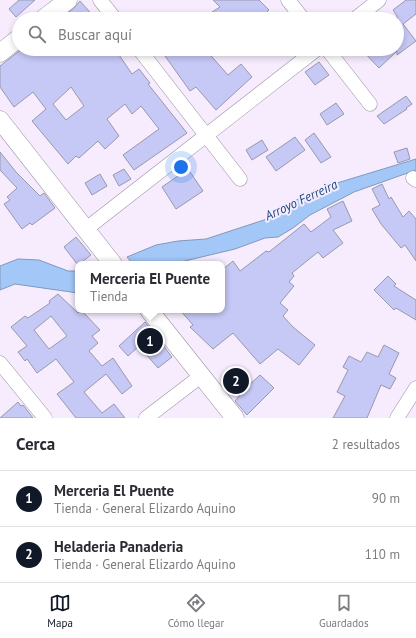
<!DOCTYPE html>
<html lang="es">
<meta charset="utf-8">
<style>
:root{--surface:#fff;--page:#f2f2f3;--text:#2b2b33;--muted:#7c7c81;--line:#e1e1e2;--accent:#111827}
body{margin:0;font-family:"PT Sans",sans-serif;background:var(--page);color:var(--text)}
.you{position:absolute;left:181px;top:167px;width:14px;height:14px;margin:-10px;border:3px solid #fff;border-radius:50%;background:#1a73e8;box-shadow:0 0 0 6px #1a73e833}
.badge{display:grid;place-items:center;width:26px;height:26px;border-radius:50%;background:var(--accent);color:#fff;font-size:13px;font-weight:700}
.pin{position:absolute;translate:-50% -50%;border:2px solid #fff;box-shadow:0 1px 4px #0006}
.popup{position:absolute;left:75px;top:261px;width:150px;height:52px;box-sizing:border-box;display:grid;place-content:center;border-radius:8px;background:var(--surface);filter:drop-shadow(0 1px 3px #0005);font-size:13px;white-space:nowrap;color:var(--muted)}
.popup b{font-size:15px;color:var(--text)}
.popup::after{content:'';position:absolute;left:50%;top:100%;margin-left:-8px;border:8px solid transparent;border-top-color:var(--surface)}
.list{margin:0;padding:0;list-style:none}
h2{display:flex;justify-content:space-between;align-items:center;height:52px;margin:0;padding:0 16px;font-size:17px}
h2 small{font-size:13px;font-weight:400;color:var(--muted)}
.list li{display:grid;grid-template-columns:26px 1fr auto;gap:12px;align-items:center;box-sizing:border-box;height:56px;padding:0 16px;border-top:1px solid var(--line)}
.list b{display:block;font-size:15px;white-space:nowrap}
.list p{margin:0;font-size:13px;white-space:nowrap;color:var(--muted)}
.list em{font-size:13px;font-style:normal;color:var(--muted)}
.icon{flex:none;width:22px;height:22px;fill:none;stroke:currentColor;stroke-width:2;stroke-linecap:round;stroke-linejoin:round}
.map{position:relative;flex:none;width:416px;height:418px;overflow:hidden}
.search{position:absolute;background:var(--surface);box-shadow:0 2px 6px #0003;left:12px;right:12px;top:12px;height:44px;display:flex;align-items:center;gap:10px;box-sizing:border-box;padding:0 14px;border-radius:22px;color:var(--muted);font-size:15px}
.sheet{height:164px;background:var(--surface)}
nav{display:flex;justify-content:space-around;align-items:center;box-sizing:border-box;height:56px;border-top:1px solid var(--line);background:var(--surface);font-size:11px;color:var(--muted)}
nav a{display:grid;justify-items:center;gap:2px}
nav .on{color:var(--accent)}
.map>svg:first-child{display:block}
.water{fill:#a3c8f8;stroke:#8099bc}
.building{fill:#c6c8f6;stroke:#9899ab;fill-rule:evenodd}
.lines{fill:none;stroke-linecap:round;stroke-linejoin:round}
.minor-casing{stroke:#9b92a2;stroke-width:15}
.tertiary-casing{stroke:#9b92a2;stroke-width:19}
.minor{stroke:#fff;stroke-width:14}
.tertiary{stroke:#fff;stroke-width:18}
.labels{text-anchor:middle;dominant-baseline:central;stroke-width:4;stroke-linejoin:round;paint-order:stroke}
.water-label{font-size:13px;font-style:italic;fill:#184881;stroke:#f6ecfe}
</style>
<div class="map">
<svg width="416" height="418" viewBox="0 0 416 418">
<rect width="100%" height="100%" fill="#f6ecfe"/>
<g class="water">
<polygon points="416,159 416,170 354,192 310,215 293,228 278,237 265,238 235,249 172,264 133,264 127,257 156,245 178,241 206,239 273,217 293,202 314,190"/>
<polygon points="18,259 39,260 68,271 78,271 78,293 15,284 0,290 0,266"/>
</g>
<g class="building">
<polygon points="19,0 35,0 16,17 9,9"/>
<polygon points="213,0 259,0 269,10 259,19 201,19 220,7"/>
<polygon points="406,0 416,0 416,14 403,24 416,41 397,55 397,51 379,68 361,49 397,49 397,16 393,10"/>
<polygon points="80,1 96,19 60,19 74,8"/>
<path d="M22,49H115L132,74L139,69L150,83L148,84L187,133L134,170L123,155L159,129L141,106L132,114L125,104L107,119L119,136L105,149L98,141L79,158L76,156L68,164L32,121L46,109L33,92L14,107L0,87V66ZM71,87L84,106L66,120L53,104Z"/>
<polygon points="160,49 205,49 228,75 241,64 252,77 216,110 196,87 190,91"/>
<polygon points="319,62 329,75 315,85 305,72"/>
<polygon points="406,96 412,104 406,108 407,109 384,124 377,116"/>
<polygon points="336,103 344,114 327,125 320,114"/>
<polygon points="314,133 331,157 321,163 305,140"/>
<polygon points="295,137 305,150 276,171 266,157"/>
<polygon points="262,140 268,150 252,160 246,150"/>
<polygon points="407,148 410,159 398,163 394,152"/>
<polygon points="0,152 16,172 40,196 44,193 55,208 32,225 30,223 22,229 4,204 10,200 7,197 17,188 0,170"/>
<polygon points="124,169 131,179 119,186 113,175"/>
<polygon points="188,169 203,191 176,209 162,187"/>
<polygon points="100,174 107,186 92,195 85,183"/>
<polygon points="382,184 389,199 391,197 403,217 409,211 416,219 416,261 405,245 401,248 381,224 372,209 380,205 372,189"/>
<polygon points="343,201 352,221 333,230 343,243 323,258 318,252 292,273 294,276 289,282 294,286 280,303 288,310 283,316 293,327 315,345 299,365 278,349 260,364 233,333 213,349 190,327 193,325 180,310 222,310 222,270 233,261 240,271 266,251 269,252 304,224 311,232 331,217 327,209"/>
<polygon points="76,237 91,255 78,265 64,247"/>
<polygon points="388,276 396,284 394,286 416,300 416,320 396,308 394,310 374,290"/>
<path d="M58,294L78,313L81,310L82,311L100,330L92,336L98,343L89,351L102,366L113,358L132,386L122,394L106,374L84,392L102,413L114,404L125,418H76L57,394L74,382L56,359L37,373L27,359L25,361L18,352L27,346L11,327L25,316L28,318L50,303L49,301ZM51,316L67,336L49,349L34,330Z"/>
<polygon points="145,322 172,357 158,368 139,346 128,356 119,346"/>
<polygon points="384,345 399,353 389,374 396,378 390,389 381,385 367,418 333,418 345,396 337,392 348,370 343,367 349,356 361,362 367,352 378,357"/>
<polygon points="234,370 248,386 260,375 274,388 247,415 235,401 240,395 225,377"/>
<polygon points="18,402 21,406 23,405 33,418 0,418"/>
</g>
<g class="lines">
<g class="minor-casing">
<g id="minor">
<polyline points="100,0 115,19"/>
<polyline points="288,0 303,19"/>
<polyline points="355,19 379,0"/>
<polyline points="139,49 240,179"/>
<polyline points="327,49 370,104"/>
<polyline points="413,178 416,180"/>
<polyline points="86,229 317,49"/>
<polyline points="0,363 45,418"/>
<polyline points="146,418 201,376"/>
<polyline points="397,418 416,388"/>
</g>
</g>
<g class="tertiary-casing">
<g id="tertiary">
<polyline points="43,19 68,0"/>
<polyline points="0,53 19,38"/>
<polyline points="0,120 113,264"/>
<polyline points="149,310 235,418"/>
</g>
</g>
<use href="#minor" class="minor"/>
<use href="#tertiary" class="tertiary"/>
</g>
<g class="labels">
<g class="water-label">
<text transform="translate(301 200) rotate(-25)">Arroyo Ferreira</text>
</g>
</g>
</svg>
<div class="you"></div>
<div class="pin badge" style="left:150px;top:341px">1</div>
<div class="popup"><b>Merceria El Puente</b>Tienda</div>
<div class="pin badge" style="left:236px;top:381px">2</div>
<div class="search"><svg class="icon" aria-label="search" viewBox="0 0 24 24"><circle cx="10" cy="10" r="6"/><path d="M15 15l6 6"/></svg>Buscar aquí</div>
</div>
<section class="sheet">
<h2>Cerca<small>2 resultados</small></h2>
<ul class="list">
<li><span class="badge">1</span><div><b>Merceria El Puente</b><p>Tienda · General Elizardo Aquino</p></div><em>90 m</em></li>
<li><span class="badge">2</span><div><b>Heladeria Panaderia</b><p>Tienda · General Elizardo Aquino</p></div><em>110 m</em></li>
</ul>
</section>
<nav>
<a class="on"><svg class="icon" aria-label="map" viewBox="0 0 24 24"><path d="M3 6l6-2 6 2 6-2v14l-6 2-6-2-6 2zM9 4v14M15 6v14"/></svg>Mapa</a>
<a><svg class="icon" aria-label="directions" viewBox="0 0 24 24"><path d="M12 3l9 9-9 9-9-9zM9 14v-3h6M13 9l2 2-2 2"/></svg>Cómo llegar</a>
<a><svg class="icon" aria-label="saved" viewBox="0 0 24 24"><path d="M7 4h10v16l-5-4-5 4z"/></svg>Guardados</a>
</nav>
